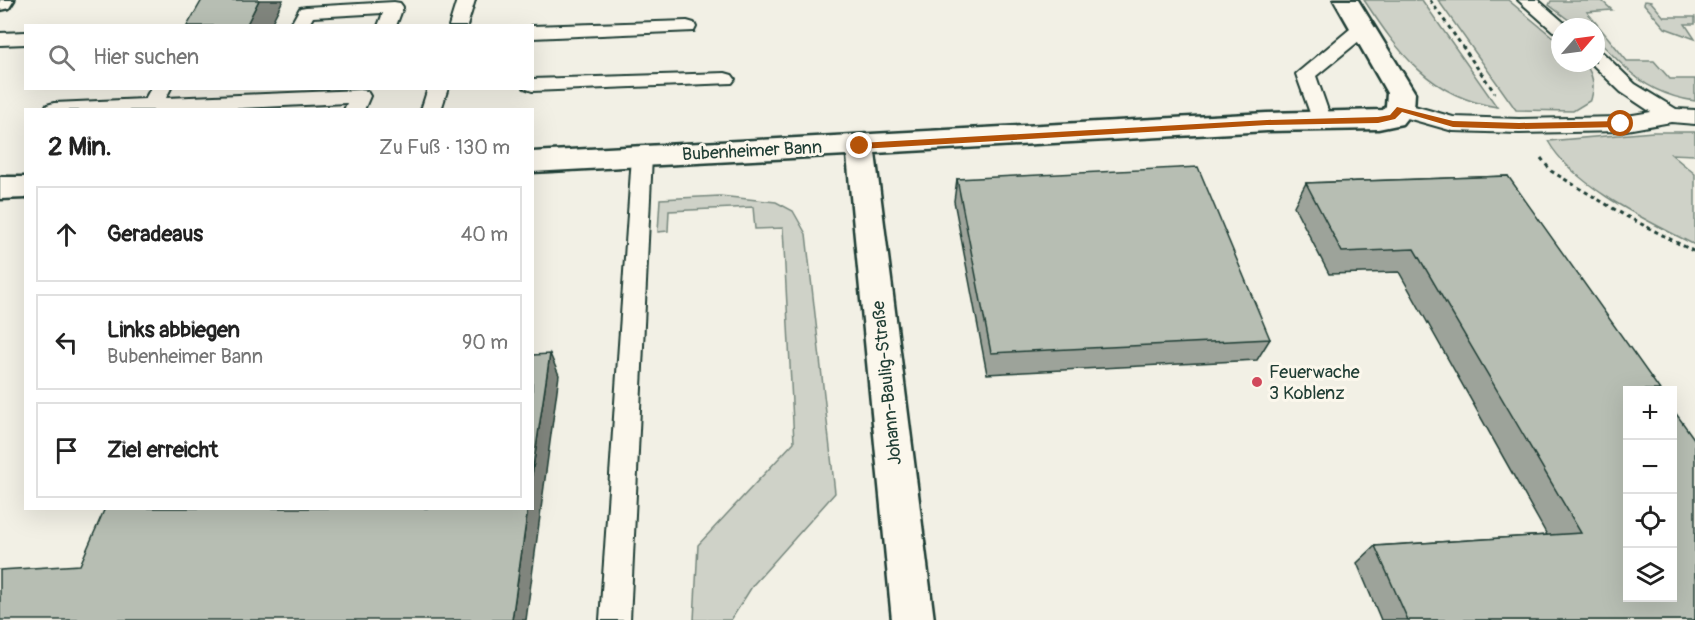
<!DOCTYPE html>
<html lang="de">
<meta charset="utf-8">
<style>
:root{--surface:#fff;--page:#f2f2f2;--text:#222;--muted:#767676;--line:#e0e0e0}
body{margin:0;font-family:Pangolin,sans-serif;background:var(--page);color:var(--text)}
.controls{position:absolute;right:18px;bottom:18px;display:grid;overflow:hidden;border-radius:0px;box-shadow:0 6px 24px #0002}
.controls button{width:54px;height:54px;display:grid;place-items:center;padding:0;border:0;border-bottom:2px solid var(--line);background:var(--surface);color:var(--text);font:30px sans-serif}
.compass{position:absolute;left:1551px;top:18px;width:54px;height:54px;border-radius:50%;background:var(--surface);box-shadow:0 6px 24px #0002;rotate:62deg}
.stop{position:absolute;width:18px;height:18px;margin:-14px;border:4px solid #b45309;border-radius:50%;background:#fff}
.stop.end{background:#b45309;border-color:#fff;box-shadow:0 2px 6px #0008}
.list{margin:0;padding:0;list-style:none}
h2{display:flex;justify-content:space-between;align-items:center;height:78px;margin:0;padding:0 24px;font-size:26px}
h2 small{font-size:20px;font-weight:400;color:var(--muted)}
.list li{display:grid;grid-template-columns:39px 1fr auto;gap:18px;align-items:center;box-sizing:border-box;height:96px;margin:0 12px 12px;padding:0 12px;border:2px solid var(--line);border-radius:0px}
.list b{display:block;font-size:22px;white-space:nowrap}
.list p{margin:0;font-size:20px;white-space:nowrap;color:var(--muted)}
.list em{font-size:20px;font-style:normal;color:var(--muted)}
.icon{flex:none;width:33px;height:33px;fill:none;stroke:currentColor;stroke-width:2;stroke-linecap:round;stroke-linejoin:round}
.map{position:relative;flex:none;width:1695px;height:620px;overflow:hidden}
.search{position:absolute;background:var(--surface);box-shadow:0 6px 24px #0002;left:24px;top:24px;width:510px;height:66px;display:flex;align-items:center;gap:15px;box-sizing:border-box;padding:0 21px;border-radius:0px;color:var(--muted);font-size:22px}
.panel{position:absolute;background:var(--surface);box-shadow:0 6px 24px #0002;left:24px;top:108px;width:510px;height:402px;border-radius:0px}
.map>svg:first-child{display:block}
.green{fill:#cfd2c8;stroke:#77887e;stroke-width:1.5}
.lines{fill:none;stroke-linecap:round;stroke-linejoin:round}
.service-casing{stroke:#1f3d34;stroke-width:4}
.minor-casing{stroke:#1f3d34;stroke-width:5}
.path{stroke:#1f3d34;stroke-width:3;stroke-dasharray:4 4;stroke-linecap:butt}
.service{fill:#fbf7ec;fill-rule:evenodd}
.minor{fill:#fbf7ec;fill-rule:evenodd}
.wall{fill:#9da39a;stroke:#1f3d34;stroke-width:1.5}
.shaded-wall{fill:#80857d;stroke:#1f3d34;stroke-width:1.5}
.building{fill:#b7beb3;stroke:#1f3d34;stroke-width:1.5}
.route{fill:#b45309}
.poi-dot{fill:#d1495b;stroke:#fbf7ec;stroke-width:2}
.labels{text-anchor:middle;dominant-baseline:central;stroke-width:6;stroke-linejoin:round;paint-order:stroke}
.street-label{font-size:18px;fill:#1f3d34;stroke:#fbf7ec}
.poi-label{font-size:18px;fill:#1f3d34;stroke:#fbf7ec;text-anchor:start}
</style>
<div class="map">
<svg width="1695" height="620" viewBox="0 0 1695 620">
<rect width="100%" height="100%" fill="#f2f0e5"/>
<filter id="ink" filterUnits="userSpaceOnUse"><feTurbulence type="fractalNoise" baseFrequency=".0167" numOctaves="2"/><feDisplacementMap in="SourceGraphic" scale="12" xChannelSelector="R" yChannelSelector="G"/><feConvolveMatrix kernelMatrix="1 2 1 2 8 2 1 2 1" color-interpolation-filters="sRGB"/></filter>
<g filter="url(#ink)">
<g class="green">
<path d="M1364,0H1422L1497,107C1430,97 1399,53 1364,0Z"/>
<path d="M1438,0H1508L1560,43V63H1584C1594,74 1595,86 1591,100L1573,111L1516,110Z"/>
<path d="M1551,1H1602L1612,10L1587,12L1627,61H1654L1670,79H1695V101C1668,97 1643,86 1624,66C1614,57 1607,48 1596,40V27H1578L1549,5Z"/>
<polygon points="1645,1 1651,2 1664,17 1695,17 1695,24 1685,24 1695,39 1665,28 1644,4"/>
<path d="M1653,132H1695V155L1671,154L1695,174V245C1648,221 1574,187 1548,141Z"/>
<polygon points="720,196 776,202 793,211 806,234 835,493 753,585 731,620 694,620 698,545 794,442 783,228 755,229 753,207 669,211 668,231 658,232 660,199"/>
</g>
<g class="lines">
<g class="service-casing">
<g id="service">
<polygon points="457,0 475,0 467,26 449,26"/>
<polygon points="1518,0 1538,0 1569,27 1560,27 1560,33 1553,31"/>
<polygon points="394,2 400,3 403,7 396,26 378,26 383,13 313,17 308,26 290,26 300,8 306,7"/>
<polygon points="687,21 694,23 696,27 694,31 532,38 532,26"/>
<polygon points="1363,22 1370,24 1372,28 1370,32 1316,76 1332,122 1329,127 1322,129 1315,127 1296,74 1356,24"/>
<polygon points="26,32 26,44 0,45 0,33"/>
<polygon points="1596,51 1603,53 1635,84 1676,109 1695,110 1695,124 1671,122 1621,131 1519,133 1453,131 1393,114 1390,109 1393,104 1400,102 1453,117 1519,119 1621,117 1651,112 1621,92 1591,63 1596,63"/>
<polygon points="725,73 732,75 735,79 732,83 532,91 524,88 532,88 532,79"/>
<polygon points="151,88 171,88 166,98 360,90 367,91 370,96 364,110 344,110 347,103 198,110 44,110 47,105 54,103 145,99"/>
<polygon points="428,88 448,88 441,110 421,110"/>
<polygon points="642,149 649,151 652,156 630,620 600,620 632,156 635,151"/>
</g>
</g>
<g class="minor-casing">
<g id="minor">
<polygon points="0,0 14,0 9,8 0,10"/>
<polygon points="1334,0 1358,0 1415,93 1414,109 1402,124 1378,129 1267,131 875,153 934,620 892,620 847,155 532,172 532,152 1267,113 1383,110 1386,106 1387,93"/>
<polygon points="0,177 26,177 26,198 0,199"/>
</g>
</g>
<g class="path">
<polyline points="1430,0 1495,93"/>
<polyline points="1541,158 1551,171 1624,215 1695,252"/>
</g>
<use href="#service" class="service"/>
<use href="#minor" class="minor"/>
</g>
<g class="wall">
<polygon points="1508,176 1695,620 1381,620 1357,563 1375,546 1547,535 1399,272 1329,274 1294,206 1306,183"/>
<polygon points="957,179 1270,339 1257,360 987,374 954,201"/>
</g>
<g class="shaded-wall">
<polygon points="259,0 283,0 270,26 246,26"/>
<polygon points="550,354 559,375 526,620 512,620 528,508 532,508 532,475"/>
</g>
<g class="building">
<polygon points="202,0 259,0 246,26 187,26"/>
<polygon points="1198,167 1270,339 991,353 957,179"/>
<polygon points="1508,176 1660,390 1628,390 1628,597 1672,597 1672,408 1695,440 1695,620 1408,620 1375,546 1581,533 1414,249 1342,252 1306,183"/>
<polygon points="550,354 532,475 532,355"/>
<polygon points="105,508 528,508 512,620 0,620 0,570 80,565"/>
</g>
</g>
<polygon class="route" points="1397,107 1453,121 1519,123 1621,121 1625,124 1621,127 1519,129 1453,127 1402,112 1395,119 1378,123 1267,125 860,149 856,146 860,143 1267,120 1378,117 1390,115"/>
<circle class="poi-dot" cx="1257" cy="382" r="6"/>
<g class="labels">
<g class="street-label">
<text transform="translate(752 151) rotate(-3)">Bubenheimer Bann</text>
<text transform="translate(887 383) rotate(-96)">Johann-Baulig-Straße</text>
</g>
<g class="poi-label">
<text x="1269" y="372">Feuerwache<tspan x="1269" dy="21">3 Koblenz</tspan></text>
</g>
</g>
</svg>
<div class="controls">
<button>+</button>
<button>−</button>
<button><svg class="icon" aria-label="locate" viewBox="0 0 24 24"><circle cx="12" cy="12" r="6"/><path d="M12 2v4M12 18v4M2 12h4M18 12h4"/></svg></button>
<button><svg class="icon" aria-label="layers" viewBox="0 0 24 24"><path d="M12 4l9 5-9 5-9-5zM3 14l9 5 9-5"/></svg></button>
</div>
<svg class="compass" viewBox="-18 -18 36 36"><path d="M0-13l5 13h-10z" fill="#e53935"/><path d="M0 13l5-13h-10z" fill="#767676"/></svg>
<div class="stop" style="left:1621px;top:124px"></div>
<div class="stop end" style="left:860px;top:146px"></div>
<div class="search"><svg class="icon" aria-label="search" viewBox="0 0 24 24"><circle cx="10" cy="10" r="6"/><path d="M15 15l6 6"/></svg>Hier suchen</div>
<section class="panel">
<h2>2 Min.<small>Zu Fuß · 130 m</small></h2>
<ul class="list">
<li><svg class="icon" aria-label="ahead" viewBox="0 0 24 24"><path d="M12 20V5M6 11l6-6 6 6"/></svg><div><b>Geradeaus</b></div><em>40 m</em></li>
<li><svg class="icon" aria-label="left" viewBox="0 0 24 24"><path d="M17 20v-9H6M10 6l-5 5 5 5"/></svg><div><b>Links abbiegen</b><p>Bubenheimer Bann</p></div><em>90 m</em></li>
<li><svg class="icon" aria-label="arrive" viewBox="0 0 24 24"><path d="M6 21V4h12l-3 4 3 4H6"/></svg><div><b>Ziel erreicht</b></div></li>
</ul>
</section>
</div>
